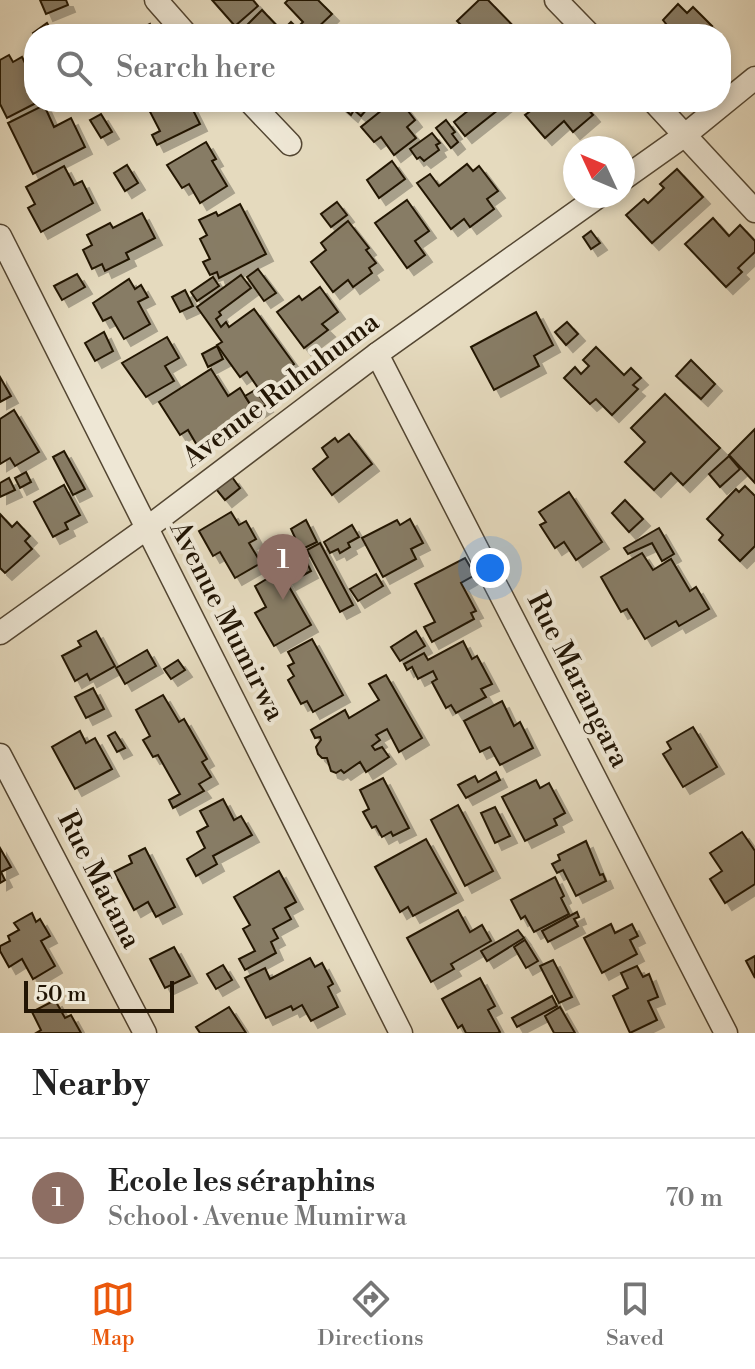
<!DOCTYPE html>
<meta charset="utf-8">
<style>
:root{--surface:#fff;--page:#f6f6f6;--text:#222;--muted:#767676;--line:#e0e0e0;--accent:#ea580c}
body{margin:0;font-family:"Libre Bodoni",serif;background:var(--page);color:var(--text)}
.compass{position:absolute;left:563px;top:136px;width:72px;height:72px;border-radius:50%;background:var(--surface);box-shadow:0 4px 12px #0003;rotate:314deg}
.scale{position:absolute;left:24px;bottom:20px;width:150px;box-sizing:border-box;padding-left:8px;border:4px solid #221504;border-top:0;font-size:22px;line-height:28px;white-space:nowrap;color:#221504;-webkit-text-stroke:6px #eee7d5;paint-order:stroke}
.you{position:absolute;left:490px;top:568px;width:28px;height:28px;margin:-20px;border:6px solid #fff;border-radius:50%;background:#1a73e8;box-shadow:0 0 0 12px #1a73e833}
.badge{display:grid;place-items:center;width:52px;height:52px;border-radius:50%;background:var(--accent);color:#fff;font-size:26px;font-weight:700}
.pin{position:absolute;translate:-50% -66px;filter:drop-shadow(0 2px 4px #0008)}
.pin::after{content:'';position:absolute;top:42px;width:28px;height:24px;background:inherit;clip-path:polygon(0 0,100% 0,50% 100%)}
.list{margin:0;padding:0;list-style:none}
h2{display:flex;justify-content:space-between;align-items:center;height:104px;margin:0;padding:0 32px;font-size:34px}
h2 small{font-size:26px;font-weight:400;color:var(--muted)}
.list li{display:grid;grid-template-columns:52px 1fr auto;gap:24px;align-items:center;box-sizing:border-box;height:120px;padding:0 32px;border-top:2px solid var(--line)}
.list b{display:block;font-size:30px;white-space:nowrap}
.list p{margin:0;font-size:26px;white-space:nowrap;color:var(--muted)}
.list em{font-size:26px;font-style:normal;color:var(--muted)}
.icon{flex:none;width:44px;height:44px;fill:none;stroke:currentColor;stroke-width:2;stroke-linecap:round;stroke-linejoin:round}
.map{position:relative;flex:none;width:755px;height:1033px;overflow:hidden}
.search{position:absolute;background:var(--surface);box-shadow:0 4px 12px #0003;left:24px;right:24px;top:24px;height:88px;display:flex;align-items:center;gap:20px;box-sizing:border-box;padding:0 28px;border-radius:32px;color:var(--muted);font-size:30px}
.sheet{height:224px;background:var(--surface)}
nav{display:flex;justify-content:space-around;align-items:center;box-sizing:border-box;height:112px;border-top:2px solid var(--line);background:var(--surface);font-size:22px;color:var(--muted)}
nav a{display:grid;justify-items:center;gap:4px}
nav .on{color:var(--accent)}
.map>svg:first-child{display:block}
.building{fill:#877b65;stroke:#221504;stroke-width:2;filter:url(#shadow)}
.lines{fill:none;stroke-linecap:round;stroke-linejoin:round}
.street-casing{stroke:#534632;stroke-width:25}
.street{stroke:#eee7d5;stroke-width:22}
.labels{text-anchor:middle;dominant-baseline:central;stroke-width:8;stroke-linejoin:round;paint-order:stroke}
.street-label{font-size:28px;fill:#221504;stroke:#eee7d5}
</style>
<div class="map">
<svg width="755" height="1033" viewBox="0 0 755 1033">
<defs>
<filter id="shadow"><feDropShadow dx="7" dy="7" stdDeviation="0" flood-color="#0004"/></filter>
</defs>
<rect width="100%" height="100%" fill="#e5dabe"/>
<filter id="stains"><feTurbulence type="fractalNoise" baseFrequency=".0025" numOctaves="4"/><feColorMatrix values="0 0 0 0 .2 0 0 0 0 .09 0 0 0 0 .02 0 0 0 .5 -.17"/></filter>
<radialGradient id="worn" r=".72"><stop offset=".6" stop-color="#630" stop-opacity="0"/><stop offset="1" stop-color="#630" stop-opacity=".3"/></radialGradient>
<g class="building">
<polygon points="40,0 66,0 68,5 46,14"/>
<polygon points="212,0 253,0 258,6 235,26"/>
<polygon points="288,0 318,0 332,14 311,34 251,34 245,27 262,10 282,31 291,22 297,28 303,22 285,3"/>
<polygon points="479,0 488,0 521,34 470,34 457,21"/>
<polygon points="678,4 687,13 693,7 712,26 703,34 656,34 666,24 663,20"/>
<polygon points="47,23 54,34 34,35 33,33"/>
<polygon points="150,24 154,34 130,34"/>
<polygon points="9,55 13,62 22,57 34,81 34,102 38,102 7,118 0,104 0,60"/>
<polygon points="145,102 189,102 200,124 157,145 152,135 160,131"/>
<polygon points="373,102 361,116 354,110 351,115 337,103"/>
<polygon points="392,102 401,102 415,120 407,127 416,138 394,155 381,137 374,142 361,127"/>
<polygon points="479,102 508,102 465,136 454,122"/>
<polygon points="524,102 582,102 593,115 573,132 564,121 545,138 525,115 529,112 522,104"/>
<polygon points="44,105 54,127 71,118 85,147 33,174 8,123"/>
<polygon points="101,114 112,132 101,138 90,120"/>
<polygon points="446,120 455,132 452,134 458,142 451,148 436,128"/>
<polygon points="432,133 440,143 436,145 439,150 424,161 420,157 417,159 410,149"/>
<polygon points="206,142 216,159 212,161 227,186 200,203 189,184 182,188 167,165"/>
<polygon points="392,161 405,179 379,198 367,180"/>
<polygon points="467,164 473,171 479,166 498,191 487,199 494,209 470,227 464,219 451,229 417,183 430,174 439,186"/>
<polygon points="127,165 138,183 125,191 114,173"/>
<polygon points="64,166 74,185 82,181 93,203 41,232 28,208 35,204 26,187"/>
<polygon points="677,169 703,197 652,243 626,215 644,199 648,203 664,188 660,184"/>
<polygon points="407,200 429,231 415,241 425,255 407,268 375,223"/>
<polygon points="337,202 347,215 331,227 321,214"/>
<polygon points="240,204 266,254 219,278 217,272 210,275 203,262 210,259 200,239 207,235 199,220 216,212 218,216"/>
<polygon points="142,213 155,238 126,253 129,259 105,271 102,264 92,269 83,250 92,245 87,235 110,223 113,228"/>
<polygon points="713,218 729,236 740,225 755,241 755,252 738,268 742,272 726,287 685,244"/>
<polygon points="348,221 369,248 366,250 376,263 369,268 372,273 353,287 348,280 333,292 311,262 326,250 321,243"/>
<polygon points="591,231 600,243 591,249 583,237"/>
<polygon points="258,269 276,293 264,301 247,277"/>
<polygon points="77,274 85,287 62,300 54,286"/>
<polygon points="241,275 251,288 219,312 221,315 216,319 221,327 226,322 229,327 254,309 294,364 284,372 292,383 267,401 247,372 240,377 217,345 222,342 197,307"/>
<polygon points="213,277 219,286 197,301 191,292"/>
<polygon points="129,279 135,289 141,285 148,297 138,302 150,324 124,339 111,317 103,321 93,303"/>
<polygon points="320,287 338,312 322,324 328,330 304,348 277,312 299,296 302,300"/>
<polygon points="185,290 193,306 180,312 172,297"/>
<polygon points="536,312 553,345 534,356 539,366 494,390 471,347"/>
<polygon points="567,322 578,334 566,345 555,332"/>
<polygon points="104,332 113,351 95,361 85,343"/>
<polygon points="167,337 179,358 165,366 174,381 146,397 122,363"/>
<polygon points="217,346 223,359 208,367 202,354"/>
<polygon points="596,347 624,375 631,368 641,378 633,385 638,389 612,415 596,399 590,404 564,378 575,367 581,374 589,366 583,360"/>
<polygon points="691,360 715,384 701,399 676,376"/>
<polygon points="211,369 228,396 240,388 255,412 198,447 188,430 180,435 159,402"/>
<polygon points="0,377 11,396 0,402"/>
<polygon points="255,390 266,405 255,412 245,396"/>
<polygon points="665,394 720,448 683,485 671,473 654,490 625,462 645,442 631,428"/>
<polygon points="14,410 39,452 15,466 10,458 0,464 0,419"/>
<polygon points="755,429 755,483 729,455"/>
<polygon points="349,434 372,464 332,495 313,469 328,457 322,448 335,438 338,442"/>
<polygon points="64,451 85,489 73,495 53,457"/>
<polygon points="729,456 740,469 720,487 709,474"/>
<polygon points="26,472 31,482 20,488 15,478"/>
<polygon points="232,477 240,488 225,500 216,489"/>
<polygon points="9,478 15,490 0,497 0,483"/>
<polygon points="64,485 80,515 65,523 68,529 53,537 34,502"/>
<polygon points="745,486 755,496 755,546 740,561 719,540 723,535 707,519 736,489 739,492"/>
<polygon points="569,492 602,542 576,560 564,542 555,548 540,525 546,522 539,512"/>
<polygon points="625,500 643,519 629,532 612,513"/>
<polygon points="231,512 239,525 246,521 256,539 249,543 261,563 235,578 220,552 213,556 199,531"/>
<polygon points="0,514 12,527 17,522 30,536 25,541 32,549 5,573 0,568"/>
<polygon points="410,519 423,543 411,549 416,559 383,577 362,538 397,520 400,525"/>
<polygon points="306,520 317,542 296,552 293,547 298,544 291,529"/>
<polygon points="352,525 359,537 348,543 350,547 340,553 338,549 330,553 324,542"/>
<polygon points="659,528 674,554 662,561 652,543 628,554 624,548"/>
<polygon points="320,543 353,605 340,612 307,550"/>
<polygon points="302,553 311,571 289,583 280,565"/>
<polygon points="642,553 653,570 671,559 690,591 696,587 709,609 679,626 676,621 645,639 627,609 621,612 601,577"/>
<polygon points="465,558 475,575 461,583 476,611 471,613 474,619 432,642 424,627 435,622 415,584"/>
<polygon points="280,571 311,625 274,646 255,613 266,607 255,586"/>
<polygon points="376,574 383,586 358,601 350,589"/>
<polygon points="96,631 115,666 90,680 87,674 75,681 62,656 81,646 78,641"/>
<polygon points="416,631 425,646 400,661 391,647"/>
<polygon points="312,639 343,695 313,712 307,701 301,704 288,680 294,676 288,666 294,663 288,652"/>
<polygon points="463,641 472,659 477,656 492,684 481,689 486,697 456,713 451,705 446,708 432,682 437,679 433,671 418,679 412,667 407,670 404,664 424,653 428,660"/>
<polygon points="147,650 156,666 125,684 116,668"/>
<polygon points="178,660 185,670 171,679 164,669"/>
<polygon points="386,675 422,738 399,752 387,729 376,735 380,740 372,746 375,750 382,747 389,757 366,772 360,762 344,773 341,770 336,773 331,771 327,758 322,758 318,754 316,747 321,740 320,737 315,738 311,730 345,710 349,718 379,700 369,684"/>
<polygon points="93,688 104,709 86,718 75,697"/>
<polygon points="163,695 179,722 184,719 207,759 202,762 211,777 199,784 204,791 173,808 169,800 180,794 158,755 153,757 143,740 150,736 136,710"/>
<polygon points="502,701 514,726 520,722 533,748 500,765 490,747 480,752 464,721"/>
<polygon points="693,727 717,767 683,787 663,754 671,749 667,742"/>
<polygon points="80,731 86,743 95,738 112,769 75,789 52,747"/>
<polygon points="115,732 125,748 117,752 108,736"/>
<polygon points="496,772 500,780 466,798 458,785 475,776 478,782"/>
<polygon points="383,778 409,828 393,836 391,832 382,837 376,826 372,828 363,812 369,809 360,790"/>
<polygon points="536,780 540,788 549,783 565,813 554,819 557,825 525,841 502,797"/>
<polygon points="223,799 234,820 241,816 252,835 213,856 217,864 196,876 187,859 205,848 197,832 208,826 200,811"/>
<polygon points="458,805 493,871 465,886 431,820"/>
<polygon points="495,807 510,836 495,843 481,813"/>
<polygon points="742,832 755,851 755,884 725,903 710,879 722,871 710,853"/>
<polygon points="426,839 456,893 413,916 408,907 400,912 375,867"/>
<polygon points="586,841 600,875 603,874 606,881 576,896 563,870 557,873 552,864 560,860 558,855"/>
<polygon points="0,848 11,867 1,872 5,880 0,883"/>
<polygon points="145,848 175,907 156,917 148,902 134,910 114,872 132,863 129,856"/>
<polygon points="279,871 296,902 285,908 291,919 273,929 278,938 271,942 276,953 245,970 239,959 255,951 243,929 250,925 234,897"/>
<polygon points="555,877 564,896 561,898 569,914 534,932 525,916 521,919 511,900"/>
<polygon points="458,910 470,932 482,925 491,941 451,964 454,969 431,982 407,938"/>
<polygon points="577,912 579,917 574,919 578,926 548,942 542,931"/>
<polygon points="32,913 36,922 40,919 50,936 41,941 55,966 33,979 22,959 9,967 0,951 0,946 10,941 8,936 19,930 14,923"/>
<polygon points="611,924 615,933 632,924 638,936 630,940 637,954 602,973 584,938"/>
<polygon points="518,930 524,938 487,961 481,951"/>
<polygon points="525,940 538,961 526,968 514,947"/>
<polygon points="174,947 190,976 165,988 150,959"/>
<polygon points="755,956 755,978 746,961"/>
<polygon points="310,958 315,967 322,963 333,984 328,987 338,1007 311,1021 302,1005 293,1010 291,1006 266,1018 245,978 265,968 270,979"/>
<polygon points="553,960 572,997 559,1003 540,966"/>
<polygon points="223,965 232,980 216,989 207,974"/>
<polygon points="637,966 643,977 649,974 658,997 648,1001 657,1020 630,1033 613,996 628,988 621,973"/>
<polygon points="480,978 495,1006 488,1010 500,1032 498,1033 466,1033 462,1025 458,1028 442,999"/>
<polygon points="552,996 557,1006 517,1027 512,1018"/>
<polygon points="55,1000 65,1018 71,1015 81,1033 36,1033 41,1030 32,1012"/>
<polygon points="229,1007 246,1033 200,1033 196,1027"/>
<polygon points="560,1007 575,1033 554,1033 545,1016"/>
</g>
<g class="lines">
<g class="street-casing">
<g id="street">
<polyline points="156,0 186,34"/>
<polyline points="556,0 589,34"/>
<polyline points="250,102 290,144"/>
<polyline points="654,102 755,211"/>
<polyline points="623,179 685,135 755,78"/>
<polyline points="0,236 401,1033"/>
<polyline points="377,354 726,1033"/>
<polyline points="0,633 147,528 377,354 599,196"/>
<polyline points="0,755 145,1033"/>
</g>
</g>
<use href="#street" class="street"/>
</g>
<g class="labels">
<g class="street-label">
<text transform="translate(281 390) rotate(-37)">Avenue Ruhuhuma</text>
<text transform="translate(227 621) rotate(63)">Avenue Mumirwa</text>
<text transform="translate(578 680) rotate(63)">Rue Marangara</text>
<text transform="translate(99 880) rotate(63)">Rue Matana</text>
</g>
</g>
<rect width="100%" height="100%" filter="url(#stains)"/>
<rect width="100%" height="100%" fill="url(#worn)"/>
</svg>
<svg class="compass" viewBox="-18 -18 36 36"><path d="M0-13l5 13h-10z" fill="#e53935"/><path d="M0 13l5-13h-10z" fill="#767676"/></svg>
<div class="scale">50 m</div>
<div class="you"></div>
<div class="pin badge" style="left:283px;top:600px;background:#8d6e63">1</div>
<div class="search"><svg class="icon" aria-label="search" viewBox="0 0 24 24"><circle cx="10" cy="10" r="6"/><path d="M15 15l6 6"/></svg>Search here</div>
</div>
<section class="sheet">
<h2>Nearby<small></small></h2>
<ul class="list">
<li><span class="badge" style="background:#8d6e63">1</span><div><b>Ecole les séraphins</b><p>School · Avenue Mumirwa</p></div><em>70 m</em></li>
</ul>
</section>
<nav>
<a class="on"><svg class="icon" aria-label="map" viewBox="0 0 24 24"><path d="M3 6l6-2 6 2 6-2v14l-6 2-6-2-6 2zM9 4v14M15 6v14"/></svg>Map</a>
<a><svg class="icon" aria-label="directions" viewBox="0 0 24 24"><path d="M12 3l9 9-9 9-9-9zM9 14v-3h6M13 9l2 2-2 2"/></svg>Directions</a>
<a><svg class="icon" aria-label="saved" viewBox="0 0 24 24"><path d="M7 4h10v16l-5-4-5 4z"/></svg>Saved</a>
</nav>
